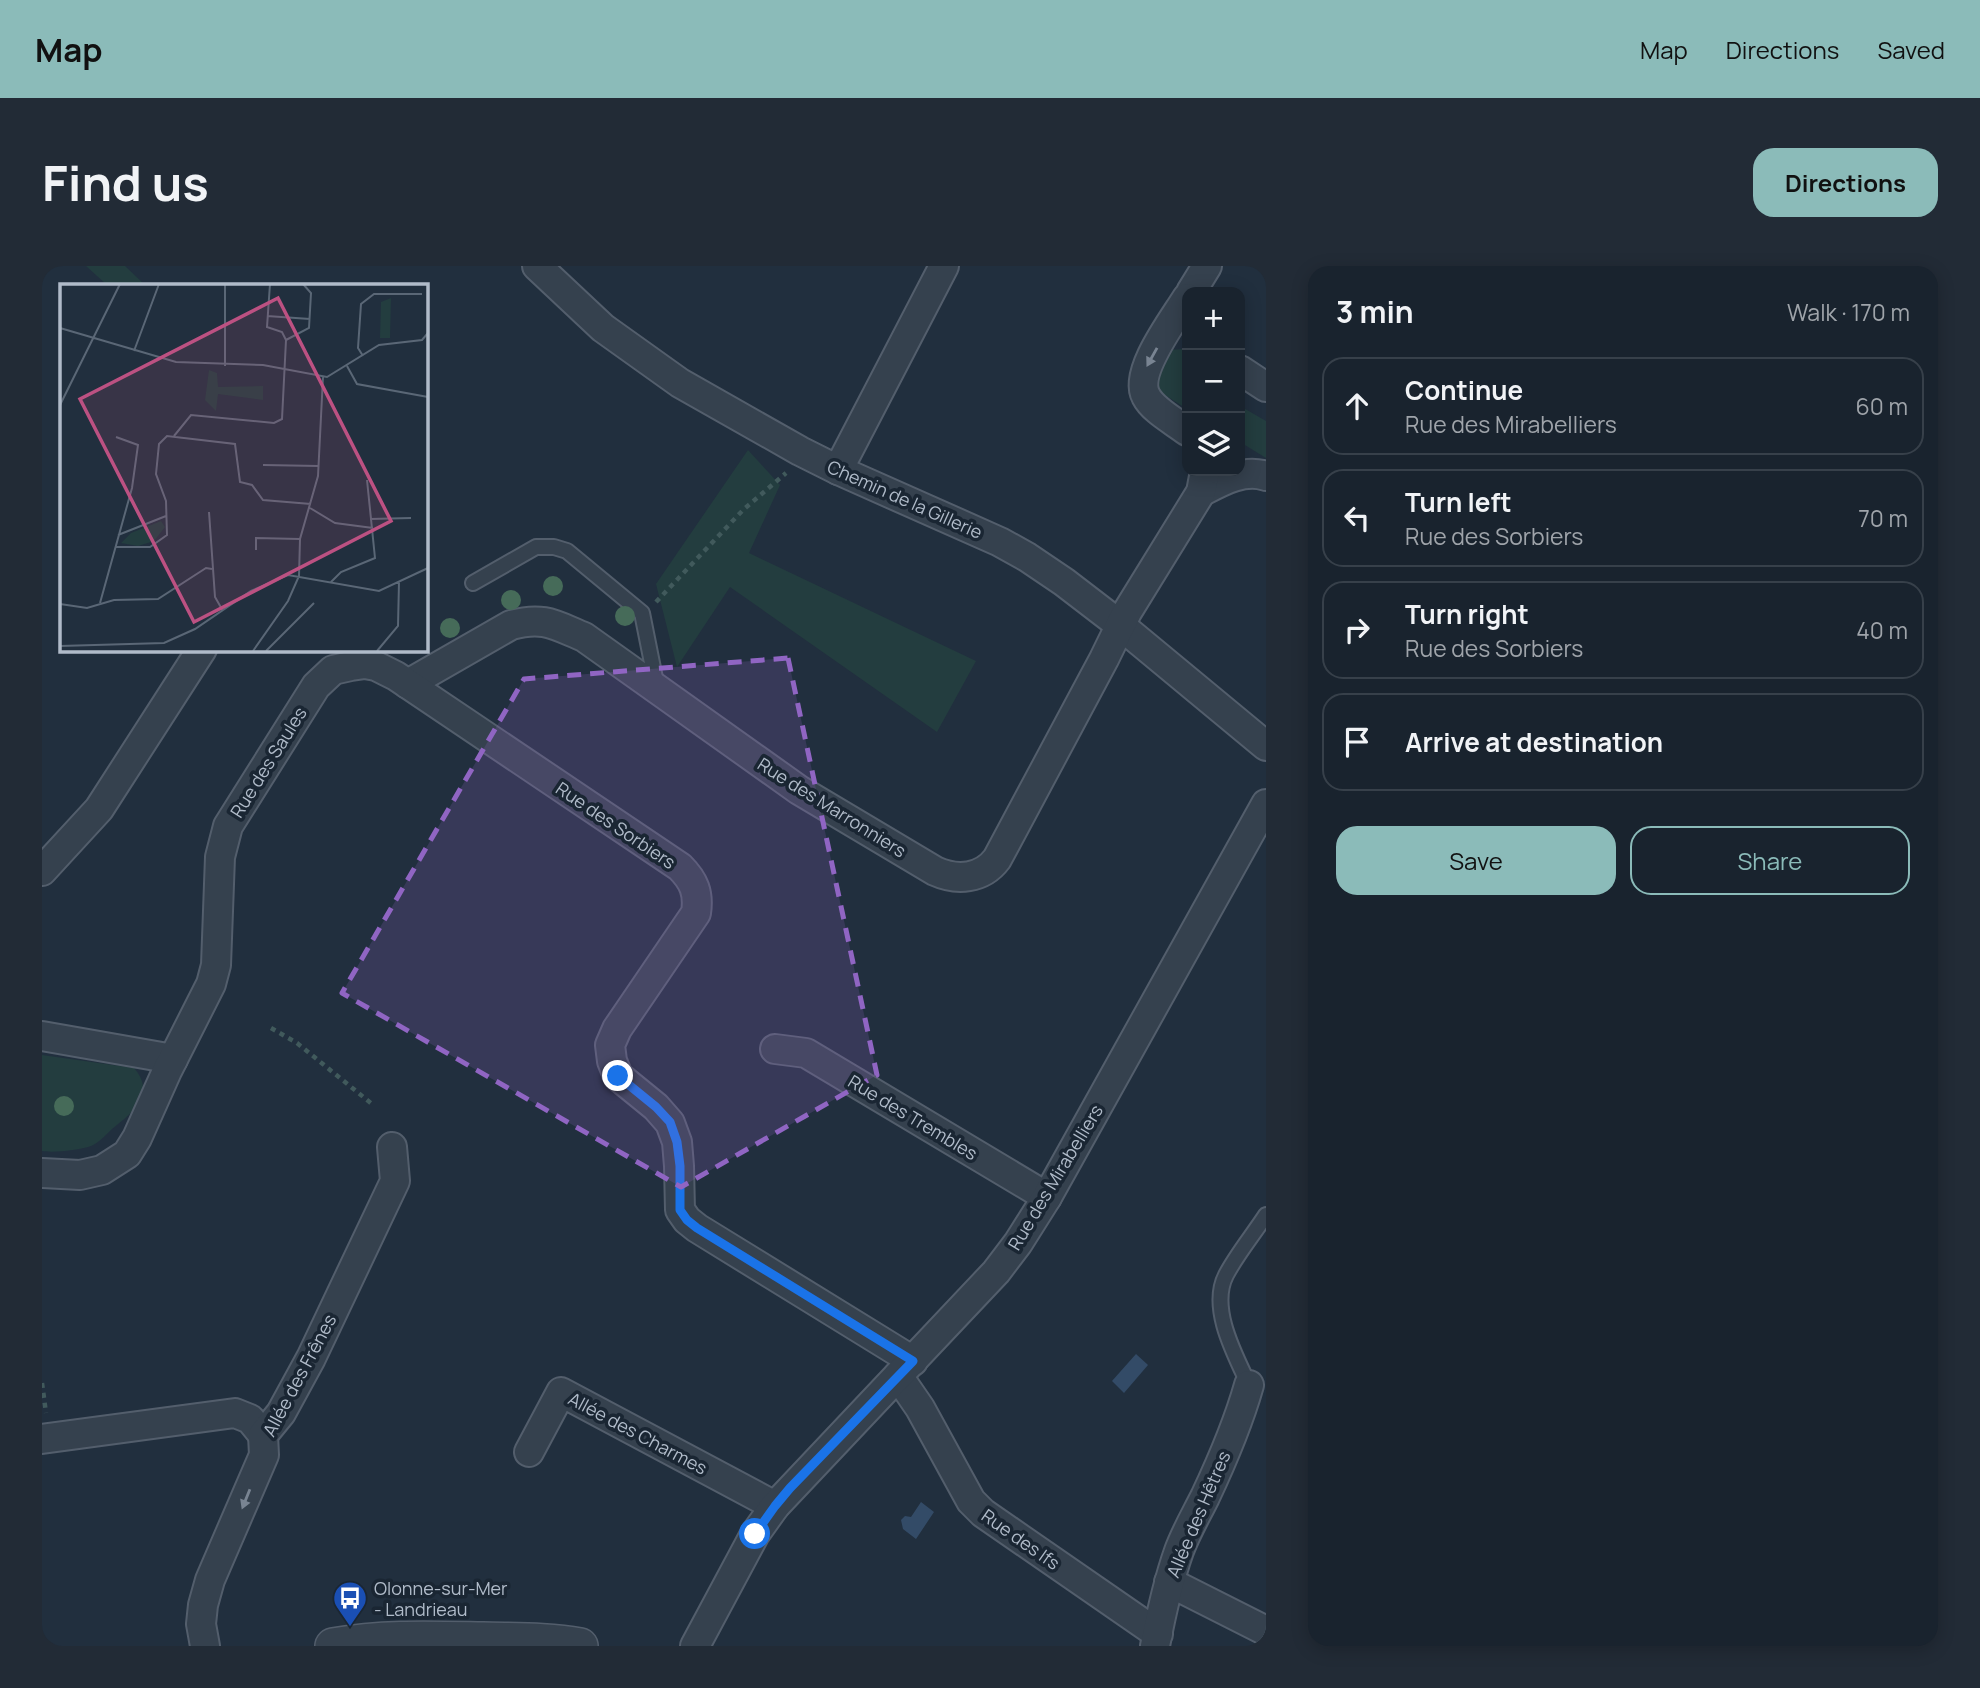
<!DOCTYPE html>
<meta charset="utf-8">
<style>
:root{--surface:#19232e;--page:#222b36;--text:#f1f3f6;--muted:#9fa4aa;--line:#37404a;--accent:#8bbbb9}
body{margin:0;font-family:Manrope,sans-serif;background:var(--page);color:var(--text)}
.controls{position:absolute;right:21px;top:21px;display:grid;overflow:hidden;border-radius:14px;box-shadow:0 4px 18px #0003}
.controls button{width:63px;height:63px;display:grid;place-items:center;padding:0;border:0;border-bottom:2px solid var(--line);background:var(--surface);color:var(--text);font:35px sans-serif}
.stop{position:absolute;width:21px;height:21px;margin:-16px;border:5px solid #1a73e8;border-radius:50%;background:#fff}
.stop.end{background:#1a73e8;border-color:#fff;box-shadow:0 2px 7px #0008}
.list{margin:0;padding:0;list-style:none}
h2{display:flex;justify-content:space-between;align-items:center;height:91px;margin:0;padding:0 28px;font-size:30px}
h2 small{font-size:23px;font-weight:400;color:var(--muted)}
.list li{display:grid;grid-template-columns:46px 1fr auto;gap:21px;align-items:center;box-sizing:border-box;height:98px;margin:0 14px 14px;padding:0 14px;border:2px solid var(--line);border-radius:21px}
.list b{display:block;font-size:26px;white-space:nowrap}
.list p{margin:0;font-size:23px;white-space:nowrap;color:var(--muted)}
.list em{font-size:23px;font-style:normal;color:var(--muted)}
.actions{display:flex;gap:14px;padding:21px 28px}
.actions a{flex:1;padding:16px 0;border:2px solid var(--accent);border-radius:21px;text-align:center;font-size:24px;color:var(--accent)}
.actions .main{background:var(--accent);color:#111}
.icon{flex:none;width:38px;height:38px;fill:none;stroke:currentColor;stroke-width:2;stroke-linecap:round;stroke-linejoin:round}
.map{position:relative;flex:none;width:1224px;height:1380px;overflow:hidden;border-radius:21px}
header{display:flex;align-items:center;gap:42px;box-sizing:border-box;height:98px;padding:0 35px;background:var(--accent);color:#111}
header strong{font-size:33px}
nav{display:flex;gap:38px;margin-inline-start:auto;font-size:24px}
.intro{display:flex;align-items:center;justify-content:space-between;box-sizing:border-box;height:168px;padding:0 42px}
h1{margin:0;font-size:49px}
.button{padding:18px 32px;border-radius:21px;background:var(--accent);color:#111;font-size:24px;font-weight:700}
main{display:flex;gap:42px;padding:0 42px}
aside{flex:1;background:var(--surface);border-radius:21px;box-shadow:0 4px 18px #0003}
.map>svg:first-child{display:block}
.green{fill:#233d3f}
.water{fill:#334b67}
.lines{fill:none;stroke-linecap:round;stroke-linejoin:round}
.service-casing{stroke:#535e6c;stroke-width:18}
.minor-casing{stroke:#535e6c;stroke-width:32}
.tertiary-casing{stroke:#535e6c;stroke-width:38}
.path{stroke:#415a5c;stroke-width:4.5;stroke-dasharray:5 5;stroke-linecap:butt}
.service{stroke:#35414e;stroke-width:14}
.minor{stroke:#35414e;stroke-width:28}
.tertiary{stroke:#35414e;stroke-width:35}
.tree{fill:#466b59}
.oneway{fill:#798492}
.route{stroke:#1a73e8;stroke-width:9}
.marked{fill:#9065c3;fill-opacity:0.2;stroke:#9065c3;stroke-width:5;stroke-dasharray:14 9;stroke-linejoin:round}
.labels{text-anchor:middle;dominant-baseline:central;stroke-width:7;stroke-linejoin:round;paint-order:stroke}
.street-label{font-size:18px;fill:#b0bbc9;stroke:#1a2633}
.poi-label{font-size:18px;fill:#b0bbc9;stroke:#1a2633;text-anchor:start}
.inset-road{fill:none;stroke:#5a6776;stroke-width:2}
.view{fill:#bc5182;fill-opacity:0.15;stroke:#bc5182;stroke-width:3.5}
.inset-edge{fill:none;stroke:#b0bbc9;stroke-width:3.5}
</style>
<header>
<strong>Map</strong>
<nav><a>Map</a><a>Directions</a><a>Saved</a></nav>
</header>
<div class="intro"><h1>Find us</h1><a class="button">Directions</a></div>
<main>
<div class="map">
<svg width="1224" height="1380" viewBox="0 0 1224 1380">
<rect width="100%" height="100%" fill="#212f3e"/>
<g class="green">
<polygon points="44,0 83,0 103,19 65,19"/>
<polygon points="1142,83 1145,85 1145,143 1118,126 1114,106 1127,84"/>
<polygon points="1198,140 1224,155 1224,192 1198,176"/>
<polygon points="706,184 738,219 707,287 934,395 895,466 688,321 635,401 614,318"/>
<path d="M0,789L92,802C115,828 90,847 70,863C64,869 56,877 49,880C37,884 12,887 0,885Z"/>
</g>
<g class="water">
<polygon points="1094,1088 1106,1099 1082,1127 1070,1115"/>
<polygon points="879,1236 892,1246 874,1273 861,1263 859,1254 863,1250 869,1251"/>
</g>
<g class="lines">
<g class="service-casing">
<g id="service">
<polyline points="431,317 494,281 512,281 525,285 600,347 615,422"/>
<path d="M1207,1119C1193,1089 1167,1042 1184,1009C1195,988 1211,969 1224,949"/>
</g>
</g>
<g class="minor-casing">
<g id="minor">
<polyline points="495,0 561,62 638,117 758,185 796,204 958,276 985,291 1022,316 1078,359 1224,480"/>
<polyline points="1149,26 1165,0"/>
<path d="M1145,32C1133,52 1091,106 1104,130C1111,144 1132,155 1145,165"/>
<polyline points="1198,104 1224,121"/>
<polyline points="796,204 902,0"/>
<path d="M1159,226C1178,216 1202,202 1224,210"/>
<path d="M366,418L469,359C502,350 513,359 542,371L757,524L893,605C915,615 940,613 955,593L1062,393L1085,346L1159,226L1163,205"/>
<polyline points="0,605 57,543 160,383"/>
<polyline points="0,770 131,793"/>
<polyline points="733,783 764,787 1005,931"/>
<path d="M0,907L38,909L60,904L85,888L95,872L125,805L169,718L174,699L178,591L186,560L274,420L291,404L309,400L323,398L334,400L354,410L638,601C652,615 657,627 654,647L575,763L568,779L570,795L576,810L614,841L628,857L635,876L637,900L638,944L645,954L655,962L871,1095"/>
<polyline points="856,1110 878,1142 929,1235 941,1247 1116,1368"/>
<polyline points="0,1173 193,1147 208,1153 221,1169"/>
<polyline points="487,1186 519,1126 733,1240"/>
<polyline points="1127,1316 1224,1365"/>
<polyline points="163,1380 159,1358 161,1339 168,1314 222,1189 221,1169 239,1147 269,1092 353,915 350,881"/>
<polyline points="653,1380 713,1268 733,1240 954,1006 976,977 1005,931 1224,538"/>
<path d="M1113,1380C1119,1348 1126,1316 1137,1285C1144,1266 1154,1249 1163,1231C1180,1195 1196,1158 1207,1119"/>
</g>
</g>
<g class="tertiary-casing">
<path id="tertiary" d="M291,1380C341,1371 390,1373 441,1374C473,1375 506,1374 538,1380"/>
</g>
<g class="path">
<polyline points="614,336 701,244 744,207"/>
<polyline points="229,762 255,777 330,838"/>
<polyline points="0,1117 4,1147"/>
</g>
<use href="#service" class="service"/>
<use href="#minor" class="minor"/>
<use href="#tertiary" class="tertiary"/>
</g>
<g class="tree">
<circle cx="511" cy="320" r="10"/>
<circle cx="469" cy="334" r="10"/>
<circle cx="583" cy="350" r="10"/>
<circle cx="408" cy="362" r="10"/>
<circle cx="22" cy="840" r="10"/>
</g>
<defs><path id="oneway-solid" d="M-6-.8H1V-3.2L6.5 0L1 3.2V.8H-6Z" transform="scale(1.75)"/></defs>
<g class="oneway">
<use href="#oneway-solid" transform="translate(1110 91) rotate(119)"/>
<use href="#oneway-solid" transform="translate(204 1233) rotate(112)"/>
</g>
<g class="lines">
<polyline class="route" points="576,810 614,841 628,856 635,876 638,900 638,944 645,954 655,962 871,1095 748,1222 733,1240 713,1268"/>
</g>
<path class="marked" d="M746,392L835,809L639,921L300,727L482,413Z"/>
<defs>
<g id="bus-pin" transform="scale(1.75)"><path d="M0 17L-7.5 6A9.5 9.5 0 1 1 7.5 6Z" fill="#1a4fb4" stroke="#1a2633"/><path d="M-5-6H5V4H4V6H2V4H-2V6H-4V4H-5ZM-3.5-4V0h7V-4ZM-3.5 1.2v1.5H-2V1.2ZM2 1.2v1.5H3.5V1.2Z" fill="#fff"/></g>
</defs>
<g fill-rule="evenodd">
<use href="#bus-pin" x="308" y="1332"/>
</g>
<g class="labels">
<g class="street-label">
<text transform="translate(863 233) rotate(24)">Chemin de la Gillerie</text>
<text transform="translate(226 496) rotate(-58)">Rue des Saules</text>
<text transform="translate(790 541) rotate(32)">Rue des Marronniers</text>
<text transform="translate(574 559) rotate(34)">Rue des Sorbiers</text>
<text transform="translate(871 851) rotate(31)">Rue des Trembles</text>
<text transform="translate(1013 911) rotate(-59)">Rue des Mirabelliers</text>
<text transform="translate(257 1109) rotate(-62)">Allée des Frênes</text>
<text transform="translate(596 1167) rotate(28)">Allée des Charmes</text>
<text transform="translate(1156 1248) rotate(-67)">Allée des Hêtres</text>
<text transform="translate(979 1273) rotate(35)">Rue des Ifs</text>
</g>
<g class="poi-label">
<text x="332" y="1322">Olonne-sur-Mer<tspan x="332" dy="21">- Landrieau</tspan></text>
</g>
</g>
<g transform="translate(18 18)">
<rect width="368" height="368" fill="#212f3e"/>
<path d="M331,14L330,54H320L321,18ZM149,86L157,89L158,103L203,102V116L158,110L156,127L145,116ZM101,237L105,243L94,257L78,262L61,259L71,249Z" fill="#233d3f"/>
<path class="inset-road" d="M165,0V82M207,32L250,35M0,44L116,78L203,81L267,93L319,61L362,56L368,49M226,56L249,44L251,9L243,0M74,67L99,0M303,72L298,64L301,20L314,10H362M287,82L297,100L368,113M0,121L60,0M114,152L131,131L214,139L222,135L226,56L222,48L207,43L210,0M203,181L259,182M250,224L275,239L313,244M149,228L155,313L163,327M310,235L351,234M58,251L106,232M55,263H90L107,251L106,217L96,190L99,160L107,152L175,160L180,198L192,201L203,216L251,220M196,266V254L240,255M271,298L281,288L315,274L307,196M40,319L72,204L78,161L56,153M0,320L27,324L54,316L98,315L146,284L152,285M0,362L104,359L135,345L191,307L228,291L319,307L368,284M193,367L228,317L239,292L240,255L258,192L263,93M206,367L254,319M317,367L338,342L339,298"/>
<path class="view" d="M218,14L331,237L134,338L20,115Z"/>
<rect width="368" height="368" class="inset-edge"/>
</g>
</svg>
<div class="controls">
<button>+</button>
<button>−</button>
<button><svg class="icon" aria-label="layers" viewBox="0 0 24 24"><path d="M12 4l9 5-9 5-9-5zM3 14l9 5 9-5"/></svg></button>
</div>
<div class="stop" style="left:713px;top:1268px"></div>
<div class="stop end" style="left:576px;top:810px"></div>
</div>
<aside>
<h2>3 min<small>Walk · 170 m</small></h2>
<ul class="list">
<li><svg class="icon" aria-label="ahead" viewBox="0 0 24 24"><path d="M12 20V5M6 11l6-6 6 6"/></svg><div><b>Continue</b><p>Rue des Mirabelliers</p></div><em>60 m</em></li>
<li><svg class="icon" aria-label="left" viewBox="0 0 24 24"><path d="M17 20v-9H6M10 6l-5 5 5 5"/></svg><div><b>Turn left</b><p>Rue des Sorbiers</p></div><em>70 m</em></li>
<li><svg class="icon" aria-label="right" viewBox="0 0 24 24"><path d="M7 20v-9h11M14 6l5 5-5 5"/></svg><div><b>Turn right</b><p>Rue des Sorbiers</p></div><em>40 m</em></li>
<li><svg class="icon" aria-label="arrive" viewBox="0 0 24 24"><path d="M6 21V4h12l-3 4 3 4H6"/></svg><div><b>Arrive at destination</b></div></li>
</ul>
<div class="actions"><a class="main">Save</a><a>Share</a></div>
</aside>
</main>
